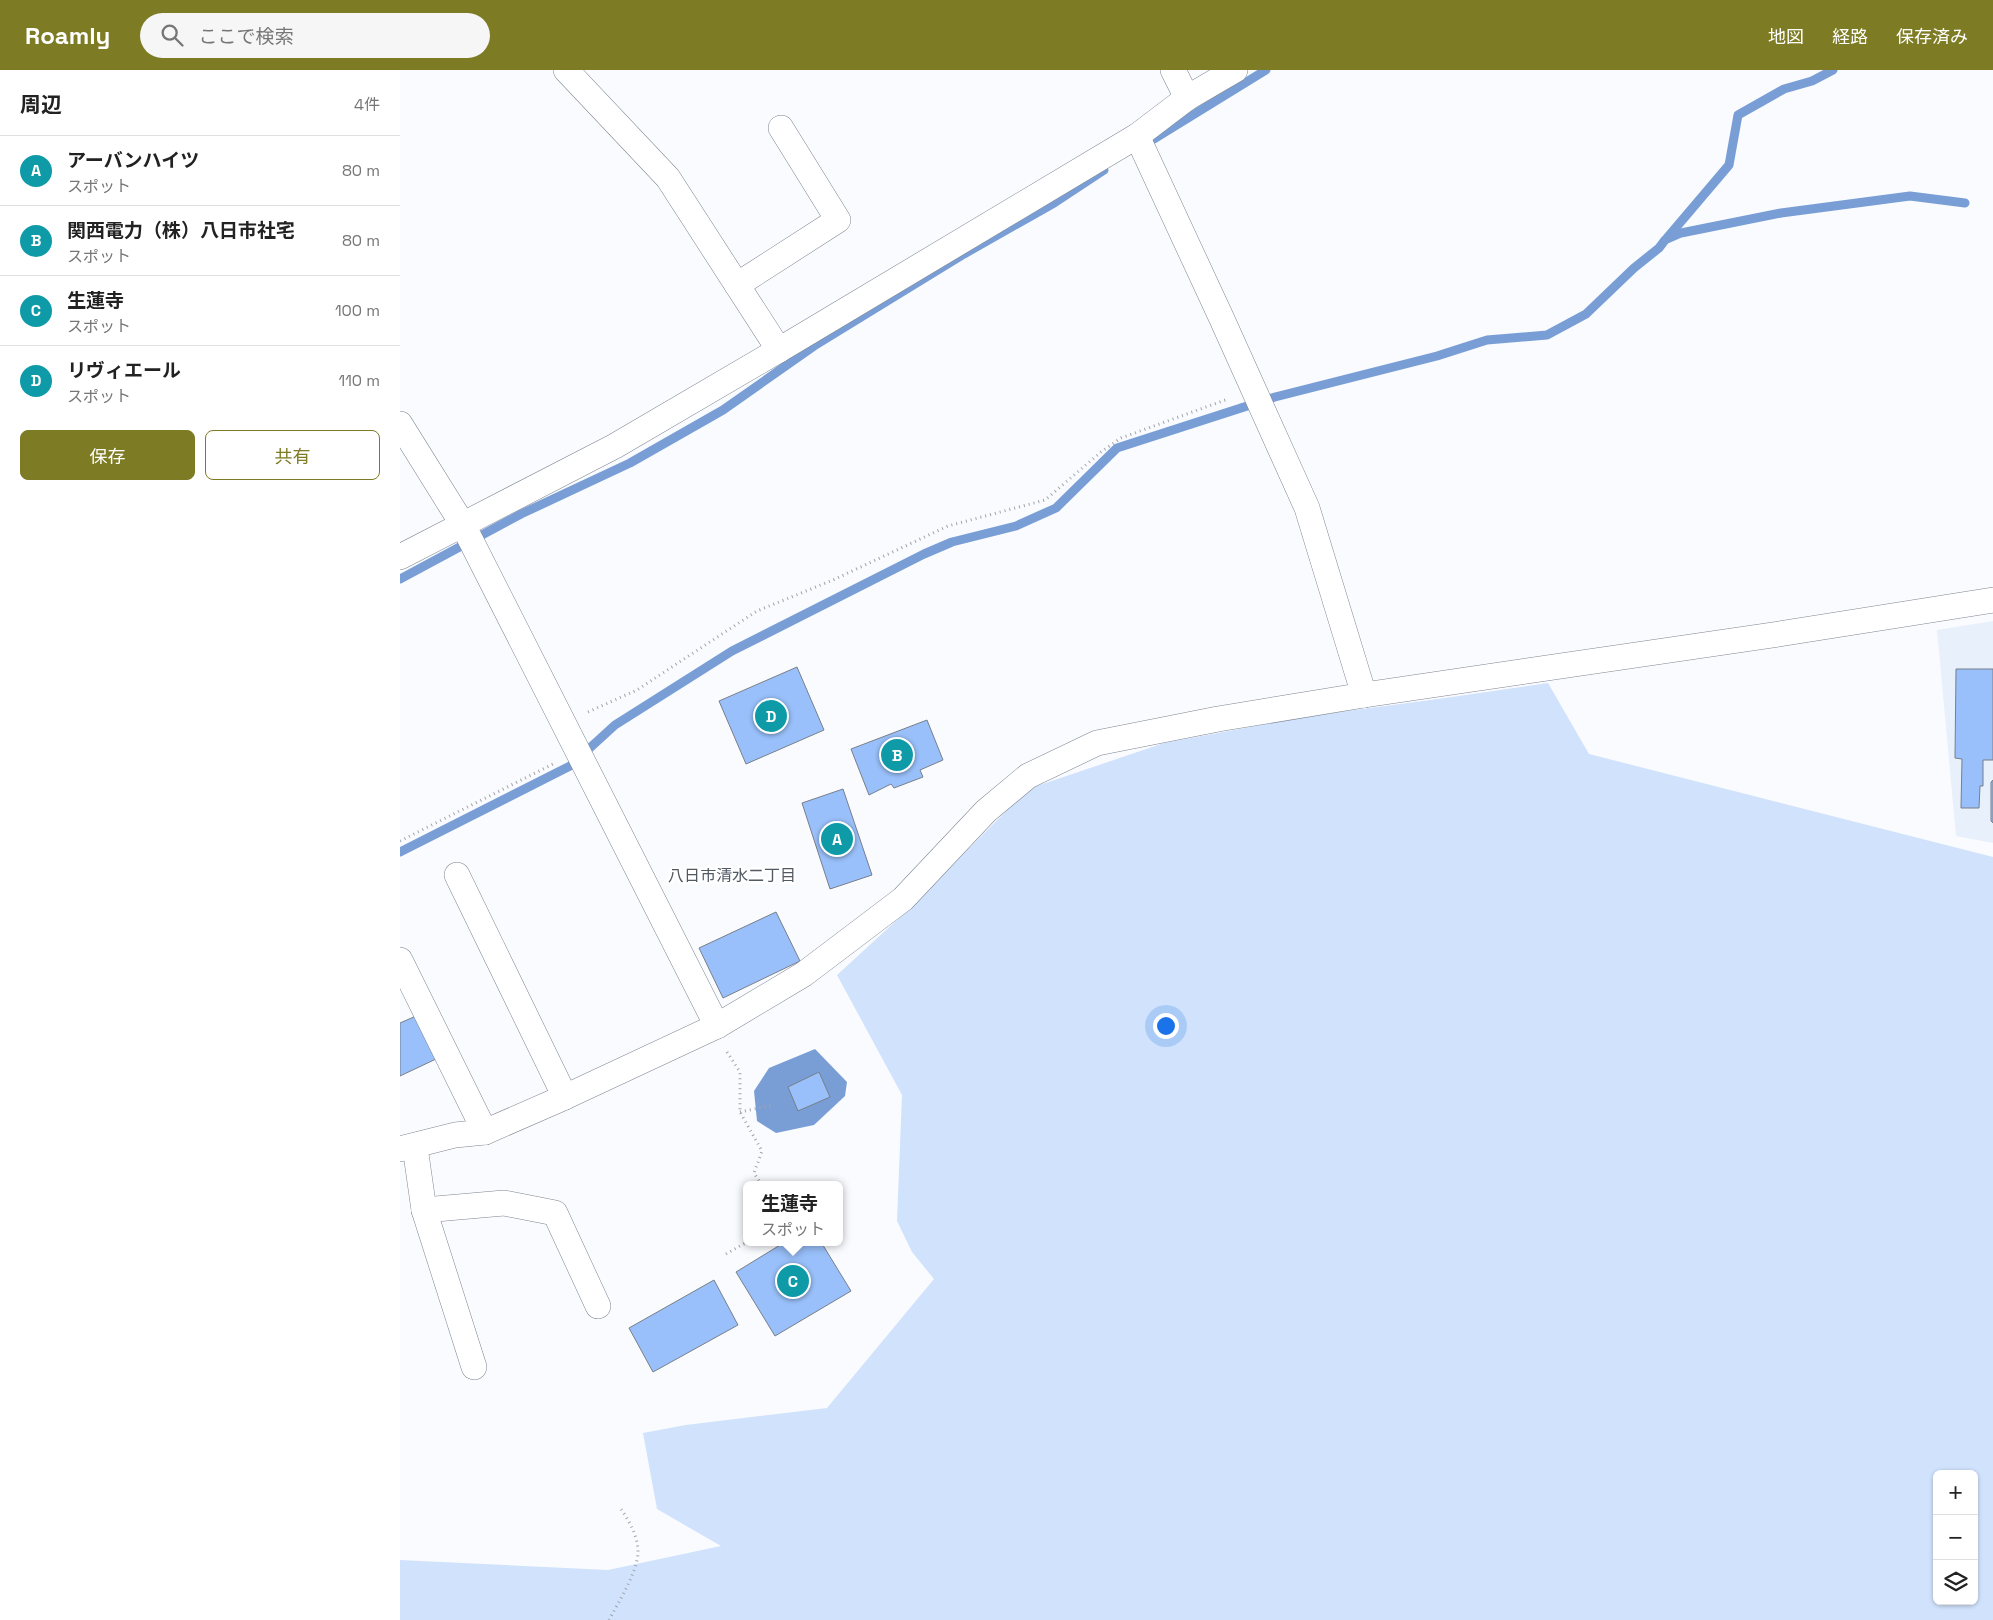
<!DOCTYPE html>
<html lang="ja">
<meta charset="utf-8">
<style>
:root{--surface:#fff;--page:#f6f6f6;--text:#222;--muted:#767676;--line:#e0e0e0;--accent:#7d7b23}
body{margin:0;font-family:"Space Grotesk","Noto Sans JP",sans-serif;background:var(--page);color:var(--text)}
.controls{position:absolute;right:15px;bottom:15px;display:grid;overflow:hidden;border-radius:8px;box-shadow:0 1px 4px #0004}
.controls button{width:45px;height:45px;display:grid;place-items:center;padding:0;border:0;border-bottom:1px solid var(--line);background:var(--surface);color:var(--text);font:25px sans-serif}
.you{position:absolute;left:765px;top:955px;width:18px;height:18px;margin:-12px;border:4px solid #fff;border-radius:50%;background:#1a73e8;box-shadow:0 0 0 8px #1a73e833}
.badge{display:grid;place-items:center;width:32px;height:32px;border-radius:50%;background:var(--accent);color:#fff;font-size:16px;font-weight:700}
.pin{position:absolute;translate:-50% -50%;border:2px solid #fff;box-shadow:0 1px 5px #0006}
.popup{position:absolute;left:343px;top:1111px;width:100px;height:65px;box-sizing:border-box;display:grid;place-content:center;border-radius:8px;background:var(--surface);filter:drop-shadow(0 1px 4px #0005);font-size:16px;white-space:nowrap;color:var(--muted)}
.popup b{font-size:19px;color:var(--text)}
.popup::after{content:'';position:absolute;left:50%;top:100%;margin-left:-10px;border:10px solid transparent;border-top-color:var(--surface)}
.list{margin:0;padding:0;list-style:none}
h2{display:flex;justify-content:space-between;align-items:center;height:65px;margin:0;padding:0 20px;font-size:21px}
h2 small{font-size:16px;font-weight:400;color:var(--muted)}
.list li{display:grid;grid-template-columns:32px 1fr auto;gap:15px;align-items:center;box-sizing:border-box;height:70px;padding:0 20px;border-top:1px solid var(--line)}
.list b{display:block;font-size:19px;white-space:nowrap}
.list p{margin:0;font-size:16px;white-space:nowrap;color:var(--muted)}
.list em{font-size:16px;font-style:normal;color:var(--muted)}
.actions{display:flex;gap:10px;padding:15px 20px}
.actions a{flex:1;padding:11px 0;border:1px solid var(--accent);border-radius:8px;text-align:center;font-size:18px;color:var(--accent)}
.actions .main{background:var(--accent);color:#fff}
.icon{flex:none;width:28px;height:28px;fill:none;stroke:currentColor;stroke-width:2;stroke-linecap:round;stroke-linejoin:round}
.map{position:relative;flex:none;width:1593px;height:1550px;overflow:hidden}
header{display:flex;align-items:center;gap:30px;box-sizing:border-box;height:70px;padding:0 25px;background:var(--accent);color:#fff}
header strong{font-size:24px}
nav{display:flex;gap:28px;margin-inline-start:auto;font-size:18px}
.search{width:350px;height:45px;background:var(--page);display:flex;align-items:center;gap:12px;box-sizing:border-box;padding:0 18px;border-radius:28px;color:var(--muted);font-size:19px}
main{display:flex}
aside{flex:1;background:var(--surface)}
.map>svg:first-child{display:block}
.built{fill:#e8f0fb}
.green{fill:#d0e2fc;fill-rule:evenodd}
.water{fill:#799ed6}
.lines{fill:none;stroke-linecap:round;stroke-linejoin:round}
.stream{stroke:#799ed6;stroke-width:9}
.building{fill:#99c0fa;stroke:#777f8a}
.minor-casing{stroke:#7e8692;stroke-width:26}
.path{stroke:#a2a4a8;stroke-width:3;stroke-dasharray:1 4;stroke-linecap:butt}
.minor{stroke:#fff;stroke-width:25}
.labels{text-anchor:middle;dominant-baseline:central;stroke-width:5;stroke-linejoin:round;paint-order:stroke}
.neighbourhood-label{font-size:16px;fill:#515963;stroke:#fff}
</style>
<header>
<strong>Roamly</strong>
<div class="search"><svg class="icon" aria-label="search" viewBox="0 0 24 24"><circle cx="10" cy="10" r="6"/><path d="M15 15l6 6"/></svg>ここで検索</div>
<nav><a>地図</a><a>経路</a><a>保存済み</a></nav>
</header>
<main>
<aside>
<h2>周辺<small>4件</small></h2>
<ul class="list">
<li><span class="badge" style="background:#0f9aa8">A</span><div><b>アーバンハイツ</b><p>スポット</p></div><em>80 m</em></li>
<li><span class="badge" style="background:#0f9aa8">B</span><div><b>関西電力（株）八日市社宅</b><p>スポット</p></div><em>80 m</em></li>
<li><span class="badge" style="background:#0f9aa8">C</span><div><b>生蓮寺</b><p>スポット</p></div><em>100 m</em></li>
<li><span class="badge" style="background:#0f9aa8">D</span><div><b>リヴィエール</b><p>スポット</p></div><em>110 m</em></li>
</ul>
<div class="actions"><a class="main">保存</a><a>共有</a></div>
</aside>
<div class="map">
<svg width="1593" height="1550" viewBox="0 0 1593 1550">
<rect width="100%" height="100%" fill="#fafbfe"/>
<polygon class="built" points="1593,551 1593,773 1556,766 1537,560"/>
<path class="green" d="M1148,613L1189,684L1593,787V1550H0V1490L208,1500L321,1476L257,1439L243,1363L286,1355L427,1338L534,1209L512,1182L497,1151L502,1025L437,905L510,838L628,719L764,673L909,646L1038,629ZM1537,1404H1574V1531H1537Z"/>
<polygon class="water" points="415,979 447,1012 445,1026 414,1055 376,1063 357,1051 354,1021 369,998"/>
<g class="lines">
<g class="stream">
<polyline points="754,69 866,0"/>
<polyline points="1267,168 1329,95 1338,45 1384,19 1412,11 1433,0"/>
<polyline points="0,509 121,444 230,393 323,340 414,276 564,184 654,133 704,100"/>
<polyline points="0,782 170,696 215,655 332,581 524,484 552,472 616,456 656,438 717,378 875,327 1037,286 1087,270 1147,265 1186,244 1234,198 1259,178 1265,170 1281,163 1381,143 1510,126 1565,133"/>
</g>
</g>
<g class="building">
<polygon points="397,597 424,660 346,694 319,631"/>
<polygon points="1556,599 1593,599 1593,690 1583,690 1583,716 1580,716 1579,738 1561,738 1562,689 1555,688"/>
<polygon points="527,650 543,690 520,700 523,707 494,718 491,714 469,725 451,679"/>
<polygon points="1593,710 1593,753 1591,751 1591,712"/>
<polygon points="443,719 472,805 430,819 402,733"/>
<polygon points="376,842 400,891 323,928 299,878"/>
<polygon points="16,946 36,989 0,1006 0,953"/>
<polygon points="419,1002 430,1027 398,1041 388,1017"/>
<polygon points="385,1172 421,1172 451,1221 375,1266 336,1202"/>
<polygon points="314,1210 338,1255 253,1302 229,1258"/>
</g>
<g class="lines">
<g class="minor-casing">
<g id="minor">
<polyline points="166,0 268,108 379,280"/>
<polyline points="773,0 787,28"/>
<polyline points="737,66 821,247 907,438 964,625"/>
<polyline points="337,215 438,150 381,58"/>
<polyline points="0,354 63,455 317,956"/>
<polyline points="0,487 215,376 379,280 737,66 787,28 835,0"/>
<polyline points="57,805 165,1027"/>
<polyline points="0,890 85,1062"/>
<polyline points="15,1077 24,1140 74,1297"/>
<polyline points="0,1079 55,1065 85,1062 165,1027 317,956 404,904 503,829 586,741 628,706 697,673 818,649 964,625 1379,564 1593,530"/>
<polyline points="24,1140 104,1133 155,1143 198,1236"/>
</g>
</g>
<g class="path">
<polyline points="188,642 237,620 357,541 433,510 548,456 645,430 701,382 721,368 828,329"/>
<polyline points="0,771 153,694"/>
<polyline points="327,982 340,1002 340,1042 362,1081 354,1103 362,1115"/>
<polyline points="340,1042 373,1035"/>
<polyline points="326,1184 347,1172"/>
<path d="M209,1550C218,1533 238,1501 238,1482C238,1466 229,1451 221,1439"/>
</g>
<use href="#minor" class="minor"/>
</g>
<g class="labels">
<g class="neighbourhood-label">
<text x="332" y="805">八日市清水二丁目</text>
</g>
</g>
</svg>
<div class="controls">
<button>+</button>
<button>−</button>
<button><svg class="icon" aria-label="layers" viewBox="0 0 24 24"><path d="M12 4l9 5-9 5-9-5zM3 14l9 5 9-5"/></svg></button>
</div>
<div class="you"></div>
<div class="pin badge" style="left:437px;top:769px;background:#0f9aa8">A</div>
<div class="pin badge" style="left:497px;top:685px;background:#0f9aa8">B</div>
<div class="pin badge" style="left:393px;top:1211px;background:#0f9aa8">C</div>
<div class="popup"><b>生蓮寺</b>スポット</div>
<div class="pin badge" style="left:371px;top:646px;background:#0f9aa8">D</div>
</div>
</main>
